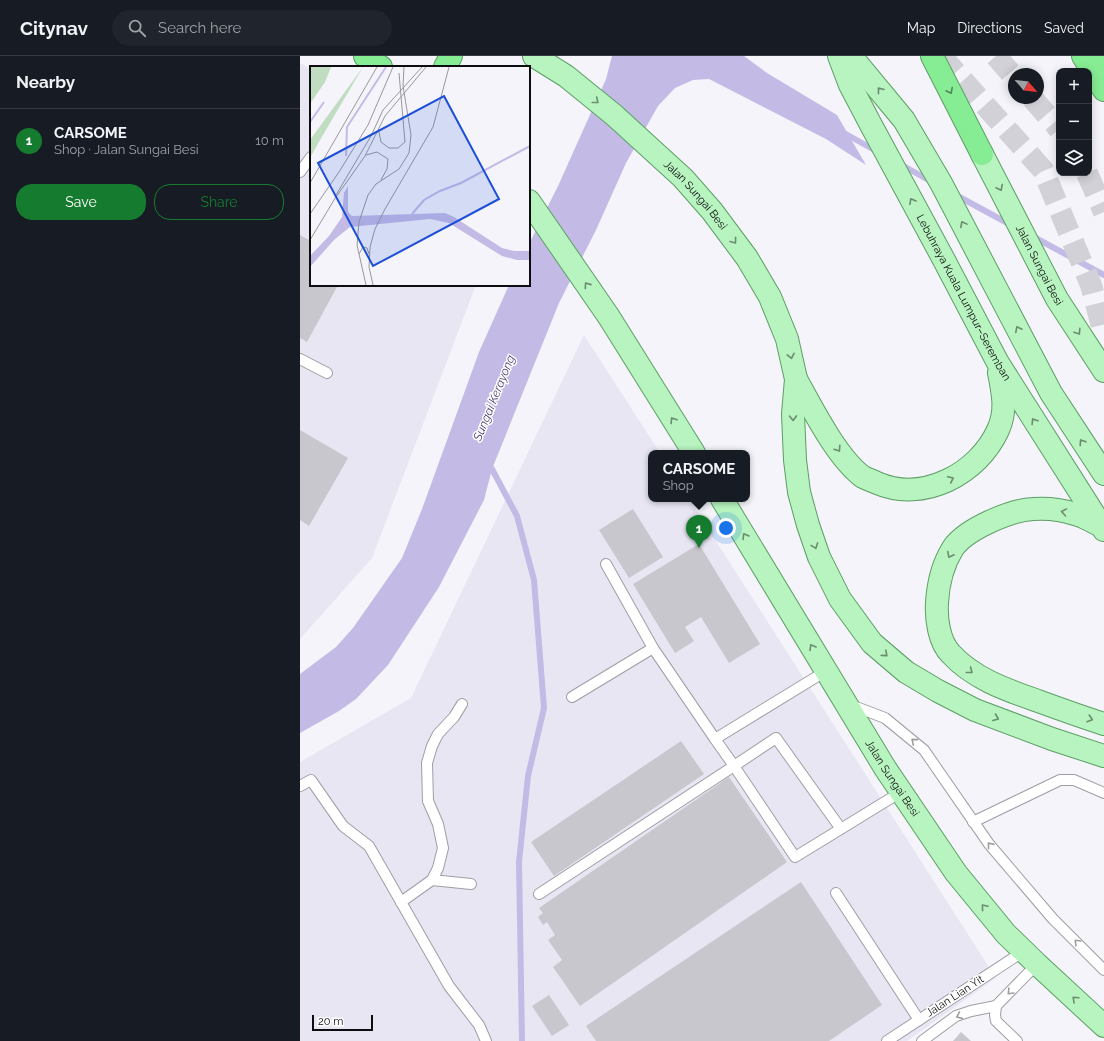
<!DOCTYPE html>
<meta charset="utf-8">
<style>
:root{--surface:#171b24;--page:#20242c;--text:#f1f3f6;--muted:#9ea1a6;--line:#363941;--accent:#157c2f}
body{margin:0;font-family:Raleway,sans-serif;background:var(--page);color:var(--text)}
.controls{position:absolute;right:12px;top:12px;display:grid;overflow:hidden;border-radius:8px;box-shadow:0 2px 10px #0003}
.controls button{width:36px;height:36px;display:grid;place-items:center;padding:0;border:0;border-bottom:1px solid var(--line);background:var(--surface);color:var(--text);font:20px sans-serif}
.compass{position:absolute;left:708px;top:12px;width:36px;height:36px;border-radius:50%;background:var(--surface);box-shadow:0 2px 10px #0003;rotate:118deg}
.scale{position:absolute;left:12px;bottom:10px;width:61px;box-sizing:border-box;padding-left:4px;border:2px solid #0d0c0e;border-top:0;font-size:11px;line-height:14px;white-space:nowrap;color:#0d0c0e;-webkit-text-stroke:3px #fff;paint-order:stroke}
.you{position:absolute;left:426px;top:472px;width:14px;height:14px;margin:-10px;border:3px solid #fff;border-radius:50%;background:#1a73e8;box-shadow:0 0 0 6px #1a73e833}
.badge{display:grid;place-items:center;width:26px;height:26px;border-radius:50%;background:var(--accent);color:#fff;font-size:13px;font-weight:700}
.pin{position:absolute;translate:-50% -33px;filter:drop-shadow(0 1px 2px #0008)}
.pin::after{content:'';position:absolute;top:21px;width:14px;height:12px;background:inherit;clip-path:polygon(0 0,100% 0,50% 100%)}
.popup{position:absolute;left:348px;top:394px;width:102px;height:52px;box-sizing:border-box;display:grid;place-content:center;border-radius:8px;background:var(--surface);filter:drop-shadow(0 1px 3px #0005);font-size:13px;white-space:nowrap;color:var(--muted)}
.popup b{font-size:15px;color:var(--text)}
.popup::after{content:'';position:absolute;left:50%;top:100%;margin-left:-8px;border:8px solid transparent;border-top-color:var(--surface)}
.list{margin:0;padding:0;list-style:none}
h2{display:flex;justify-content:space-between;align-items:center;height:52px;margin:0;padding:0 16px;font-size:17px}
h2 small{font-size:13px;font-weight:400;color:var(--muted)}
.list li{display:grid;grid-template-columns:26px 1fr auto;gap:12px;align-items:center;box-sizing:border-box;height:64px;padding:0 16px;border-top:1px solid var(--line)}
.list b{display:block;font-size:15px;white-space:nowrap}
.list p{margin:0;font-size:13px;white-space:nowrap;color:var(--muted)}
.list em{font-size:13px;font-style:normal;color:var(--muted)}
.actions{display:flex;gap:8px;padding:12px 16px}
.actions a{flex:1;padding:9px 0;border:1px solid var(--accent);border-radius:16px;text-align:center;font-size:14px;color:var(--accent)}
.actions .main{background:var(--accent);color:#fff}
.icon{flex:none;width:22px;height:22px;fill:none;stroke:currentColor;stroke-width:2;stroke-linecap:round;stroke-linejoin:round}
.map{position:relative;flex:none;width:804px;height:985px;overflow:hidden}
header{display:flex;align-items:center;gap:24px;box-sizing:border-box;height:56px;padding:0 20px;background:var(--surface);border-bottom:1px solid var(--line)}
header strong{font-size:19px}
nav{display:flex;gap:22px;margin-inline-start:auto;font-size:14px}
.search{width:280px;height:36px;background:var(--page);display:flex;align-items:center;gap:10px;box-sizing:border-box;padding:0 14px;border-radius:22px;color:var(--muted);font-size:15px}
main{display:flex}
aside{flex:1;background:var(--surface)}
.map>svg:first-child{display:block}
.built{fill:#e8e6f3}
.water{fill:#c3bbe6}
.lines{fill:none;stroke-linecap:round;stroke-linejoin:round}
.stream{stroke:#c3bbe6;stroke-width:6}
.building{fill:#c8c7cd}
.motorway-tunnel{stroke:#d2d1d7;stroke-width:22;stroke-dasharray:22 11;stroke-linecap:butt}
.service-casing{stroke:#9f9ea4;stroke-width:12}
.primary-casing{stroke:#5c9e65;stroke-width:24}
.motorway-casing{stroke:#5c9e65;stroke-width:24}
.service{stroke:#fff;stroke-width:10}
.primary{stroke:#b7f4bf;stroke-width:22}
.motorway{stroke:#87ed94;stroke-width:22}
.oneway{stroke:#6a8c6f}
.oneway2{stroke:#508858}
.oneway3{stroke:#9e9e9f}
.labels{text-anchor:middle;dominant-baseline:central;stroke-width:3;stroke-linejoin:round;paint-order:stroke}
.street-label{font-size:11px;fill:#0d0c0e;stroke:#fff}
.water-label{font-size:12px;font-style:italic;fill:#46386e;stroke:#fff}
.inset-river{fill:none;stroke:#c3bbe6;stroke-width:2}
.inset-road{fill:none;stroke:#98979c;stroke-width:1}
.view{fill:#1d4ed8;fill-opacity:0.15;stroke:#1d4ed8;stroke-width:2}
.inset-edge{fill:none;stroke:#0d0c0e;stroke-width:2}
</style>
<header>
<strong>Citynav</strong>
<div class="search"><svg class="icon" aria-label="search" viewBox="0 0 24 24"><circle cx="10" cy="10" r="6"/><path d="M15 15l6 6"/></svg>Search here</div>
<nav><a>Map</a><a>Directions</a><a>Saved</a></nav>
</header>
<main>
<aside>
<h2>Nearby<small></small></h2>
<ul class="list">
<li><span class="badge">1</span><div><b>CARSOME</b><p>Shop · Jalan Sungai Besi</p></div><em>10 m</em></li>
</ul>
<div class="actions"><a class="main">Save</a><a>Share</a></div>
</aside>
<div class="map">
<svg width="804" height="985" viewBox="0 0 804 985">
<rect width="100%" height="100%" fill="#f5f4fa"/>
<g class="built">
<polygon points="0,7 11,13 11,229 176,229 72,502 0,583"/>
<polygon points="284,279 360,397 351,397 351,443 389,443 696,922 607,985 0,985 0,706 111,642"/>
</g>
<polygon class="water" points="312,0 444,0 467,17 537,59 566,109 526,83 409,23 393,24 375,32 358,50 326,107 296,174 259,247 192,413 184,444 139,531 88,609 56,643 39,655 0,677 0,618 36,591 53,572 102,502 122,453 179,296 209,229 229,229 229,188 258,130 306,23"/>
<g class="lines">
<g class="stream">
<polyline points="544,77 578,96"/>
<polyline points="600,108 632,126"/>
<polyline points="654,138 711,169"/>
<polyline points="732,180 804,219"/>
<polyline points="188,407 192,413 217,460 234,524 244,652 228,720 219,806 222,985"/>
</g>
</g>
<g class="building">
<polygon points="0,179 11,185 11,229 38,229 7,286 0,282"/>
<polygon points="0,374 48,402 9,470 0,464"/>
<polygon points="333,453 363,501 329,522 299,474"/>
<polygon points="399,488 460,588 429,607 401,561 385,571 394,585 375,597 333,528"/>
<polygon points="381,685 404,718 254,820 231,786"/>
<polygon points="429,721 487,806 280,950 253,911 262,904 248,884 255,879 247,866 243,869 238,861 243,857 239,852"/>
<polygon points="501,826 582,949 529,985 296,985 286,970"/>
<polygon points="249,939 269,969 252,980 232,950"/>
<polygon points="661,976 671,985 653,985"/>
</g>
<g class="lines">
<g class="motorway-tunnel">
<polyline points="641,0 743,114 791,229 804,278"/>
<polyline points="696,0 714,21"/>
<polyline points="732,42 759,73"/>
<polyline points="787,117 804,156"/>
</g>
<g class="service-casing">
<g id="service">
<polyline points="0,116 11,101"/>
<polyline points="0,303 27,317"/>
<polyline points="306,508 353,592 415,683 526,615"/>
<polyline points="272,641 353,592"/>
<polyline points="551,649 585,662 624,694 689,788 753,863 804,914"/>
<polyline points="0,730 11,724 43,770 69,790 149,930 179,969 186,985"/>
<polyline points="673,766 760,724 774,724 804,737"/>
<polyline points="541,773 476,682 434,710 495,801 601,736"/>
<polyline points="132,824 171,828"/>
<polyline points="536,837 619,964"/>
<polyline points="239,838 434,710 415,683"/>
<polyline points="101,846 132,824 138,812 143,792 138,768 128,745 127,707 132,690 138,678 154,661 162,648"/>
<polyline points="587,985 724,895"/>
<polyline points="622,985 656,960 671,955 696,950"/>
<polyline points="717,985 696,965 695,959 696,950 737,908"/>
</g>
</g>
<g class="primary-casing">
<g id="primary">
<path id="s1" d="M234,0L266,20L314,59L383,122L412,155L447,202L470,241L487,283L496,323L493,358L495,404L499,436L508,469L519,501L540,543L572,587L606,616L638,635L675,654L752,683L804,700"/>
<path id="s2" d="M539,0L550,29L571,69L644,204L698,307L804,474"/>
<polyline points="551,0 604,64 641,127 751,337 804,418"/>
<path id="s3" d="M682,98L757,243L804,315"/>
<polyline points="229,145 309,261 394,397"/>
<path d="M496,323C512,352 537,402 563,421C567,423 573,425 577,427C623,447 678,418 698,374C707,355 703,337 699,317"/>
<path id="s4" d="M422,443L585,712L656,817L706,878L737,908L804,970"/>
<path d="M800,469C792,466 784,460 775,458C763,454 746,452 733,453C711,454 666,473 653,492C643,508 638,528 637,547C636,563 639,586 651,598C674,623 707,634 738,645C760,653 782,661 804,668"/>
</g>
</g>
<g class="motorway-casing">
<g id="motorway">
<polyline points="65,0 81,11"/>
<polyline points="632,0 682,98"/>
<polyline points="783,0 804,34"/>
<polyline points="801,0 804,5"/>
<polyline points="145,11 151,0"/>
</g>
</g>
<use href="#service" class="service"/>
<use href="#primary" class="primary"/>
<use href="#motorway" class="motorway"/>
</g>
<defs><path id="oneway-chevron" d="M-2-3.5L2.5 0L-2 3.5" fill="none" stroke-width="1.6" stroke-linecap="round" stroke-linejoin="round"/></defs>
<g class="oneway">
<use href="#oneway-chevron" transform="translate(580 34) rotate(-128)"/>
<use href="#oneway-chevron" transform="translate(296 45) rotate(39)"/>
<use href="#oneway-chevron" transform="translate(700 132) rotate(63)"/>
<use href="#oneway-chevron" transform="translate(612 145) rotate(-119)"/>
<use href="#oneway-chevron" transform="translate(663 168) rotate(-118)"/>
<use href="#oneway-chevron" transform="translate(434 185) rotate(53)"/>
<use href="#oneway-chevron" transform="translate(287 229) rotate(-125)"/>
<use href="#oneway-chevron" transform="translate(718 273) rotate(-117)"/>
<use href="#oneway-chevron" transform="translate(778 276) rotate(57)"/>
<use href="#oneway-chevron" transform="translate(491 300) rotate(78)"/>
<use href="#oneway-chevron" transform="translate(493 362) rotate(89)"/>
<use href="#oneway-chevron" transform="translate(373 364) rotate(-122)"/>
<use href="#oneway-chevron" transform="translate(734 365) rotate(-122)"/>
<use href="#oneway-chevron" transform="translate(782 386) rotate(-123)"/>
<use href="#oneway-chevron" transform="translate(538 393) rotate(57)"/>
<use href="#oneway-chevron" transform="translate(651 423) rotate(-25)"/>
<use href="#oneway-chevron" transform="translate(764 456) rotate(-170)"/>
<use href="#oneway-chevron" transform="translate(445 480) rotate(-121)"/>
<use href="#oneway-chevron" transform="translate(515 490) rotate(70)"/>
<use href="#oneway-chevron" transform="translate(650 499) rotate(117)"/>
<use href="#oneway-chevron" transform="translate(512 591) rotate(-121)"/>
<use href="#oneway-chevron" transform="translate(585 598) rotate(41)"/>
<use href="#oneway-chevron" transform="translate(670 615) rotate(38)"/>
<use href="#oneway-chevron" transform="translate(696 662) rotate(22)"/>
<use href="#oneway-chevron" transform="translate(790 663) rotate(18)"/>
<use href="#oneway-chevron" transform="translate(684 851) rotate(-130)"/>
<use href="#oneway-chevron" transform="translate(775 943) rotate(-137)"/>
</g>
<use class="oneway2" href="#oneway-chevron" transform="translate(650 35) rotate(63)"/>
<g class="oneway3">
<use href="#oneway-chevron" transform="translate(614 685) rotate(-140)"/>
<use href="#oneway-chevron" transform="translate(690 789) rotate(-129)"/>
<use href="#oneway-chevron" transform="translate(777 886) rotate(-135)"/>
<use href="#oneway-chevron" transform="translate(710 936) rotate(134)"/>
<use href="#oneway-chevron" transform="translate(659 960) rotate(156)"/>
</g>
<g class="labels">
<g class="street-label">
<text stroke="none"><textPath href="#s1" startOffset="214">Jalan Sungai Besi</textPath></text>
<text stroke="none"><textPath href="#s3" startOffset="125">Jalan Sungai Besi</textPath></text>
<text stroke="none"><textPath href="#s2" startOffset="272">Lebuhraya Kuala Lumpur–Seremban</textPath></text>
<text stroke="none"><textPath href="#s4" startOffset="327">Jalan Sungai Besi</textPath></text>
<text transform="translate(655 940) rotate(-33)">Jalan Lian Yit</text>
</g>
<g class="water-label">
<text transform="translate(194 342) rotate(-68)">Sungai Kerayong</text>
</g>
</g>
<g transform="translate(10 10)">
<rect width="220" height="220" fill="#f5f4fa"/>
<path d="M0,1H21L15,16L0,38ZM53,1L10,74L0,92V74Z" fill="#c0ddc2"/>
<path d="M38,120V146L42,150L135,147L144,151L192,182L204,185H220V194H207L192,190L139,157L120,153L40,161L25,173L0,201V190L19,170L32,151L34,127Z" fill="#c3bbe6"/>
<path class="inset-river" d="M0,56L14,36M36,90L37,61L76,1M102,148L114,134L130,125L151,117L220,80"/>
<path class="inset-road" d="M69,66L71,76L79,82H88L95,76L89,7M56,89L67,86L78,93L77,103L71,114M29,106L58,59L83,1M0,117L67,1M26,129L61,70L73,44L112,1M24,134L55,90L75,50L116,1M0,148L29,106M0,174L24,134M47,179L49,156L58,129L66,118L89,103L99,87L101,69L93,20L94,1M47,179L56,219M60,181L65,163L75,143L123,61L139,1M60,181L59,201L63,219M49,188L53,181L57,182L59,188"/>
<path class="view" d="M134,30L189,133L63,200L8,97Z"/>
<rect width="220" height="220" class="inset-edge"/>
</g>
</svg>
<div class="controls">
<button>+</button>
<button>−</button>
<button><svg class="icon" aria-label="layers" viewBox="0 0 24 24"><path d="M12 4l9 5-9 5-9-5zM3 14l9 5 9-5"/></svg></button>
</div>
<svg class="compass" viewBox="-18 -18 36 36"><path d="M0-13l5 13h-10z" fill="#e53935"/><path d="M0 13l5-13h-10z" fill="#9ea1a6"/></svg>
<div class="scale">20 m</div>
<div class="you"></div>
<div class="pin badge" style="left:399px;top:492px">1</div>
<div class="popup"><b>CARSOME</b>Shop</div>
</div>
</main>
